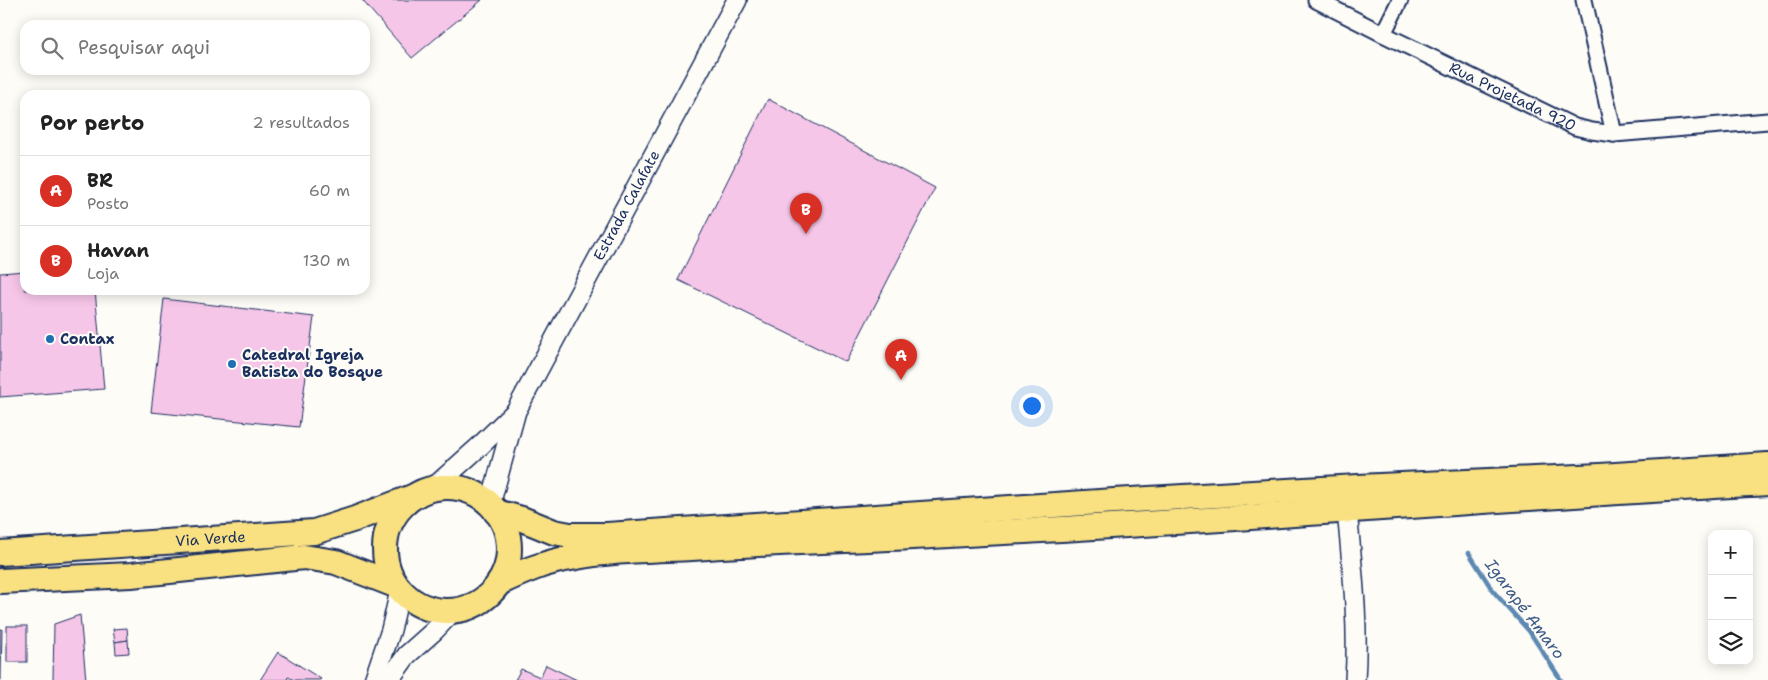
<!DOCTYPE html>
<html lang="pt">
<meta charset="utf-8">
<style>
:root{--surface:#fff;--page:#f2f2f2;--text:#222;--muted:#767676;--line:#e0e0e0;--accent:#d93025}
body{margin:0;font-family:"Shantell Sans",sans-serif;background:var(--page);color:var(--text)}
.controls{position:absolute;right:15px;bottom:15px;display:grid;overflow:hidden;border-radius:10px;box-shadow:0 2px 12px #0003}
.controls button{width:45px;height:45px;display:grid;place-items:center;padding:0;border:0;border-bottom:1px solid var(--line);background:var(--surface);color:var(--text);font:25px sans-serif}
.you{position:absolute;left:1031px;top:405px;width:18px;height:18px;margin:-12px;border:4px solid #fff;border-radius:50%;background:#1a73e8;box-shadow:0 0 0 8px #1a73e833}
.badge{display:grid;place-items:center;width:32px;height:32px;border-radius:50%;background:var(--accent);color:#fff;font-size:16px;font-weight:700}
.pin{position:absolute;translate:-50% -41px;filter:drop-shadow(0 1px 2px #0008)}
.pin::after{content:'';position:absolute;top:26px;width:18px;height:15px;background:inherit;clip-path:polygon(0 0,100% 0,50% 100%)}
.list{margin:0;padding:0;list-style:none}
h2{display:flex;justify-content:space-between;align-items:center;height:65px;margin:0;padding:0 20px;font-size:21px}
h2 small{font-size:16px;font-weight:400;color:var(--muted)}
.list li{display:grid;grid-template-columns:32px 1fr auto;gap:15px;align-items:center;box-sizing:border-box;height:70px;padding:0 20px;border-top:1px solid var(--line)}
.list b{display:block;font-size:19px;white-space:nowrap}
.list p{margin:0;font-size:16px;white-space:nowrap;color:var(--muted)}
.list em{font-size:16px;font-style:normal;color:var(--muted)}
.icon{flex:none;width:28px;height:28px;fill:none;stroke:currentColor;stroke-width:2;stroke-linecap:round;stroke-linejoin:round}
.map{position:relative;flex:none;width:1768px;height:680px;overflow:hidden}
.search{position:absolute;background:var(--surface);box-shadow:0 2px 12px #0003;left:20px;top:20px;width:350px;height:55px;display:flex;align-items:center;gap:12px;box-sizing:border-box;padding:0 18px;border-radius:15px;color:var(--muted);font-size:19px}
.panel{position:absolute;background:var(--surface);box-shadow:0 2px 12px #0003;left:20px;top:90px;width:350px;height:205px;border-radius:15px}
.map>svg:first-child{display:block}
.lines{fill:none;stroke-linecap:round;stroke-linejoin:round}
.stream{stroke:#5d88b1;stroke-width:4.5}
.building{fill:#f6c6e9;stroke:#1b2f5e}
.minor-casing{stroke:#1b2f5e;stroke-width:19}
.tertiary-casing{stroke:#1b2f5e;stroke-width:22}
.primary-casing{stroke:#1b2f5e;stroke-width:28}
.minor{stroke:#fdfcf7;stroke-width:15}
.tertiary{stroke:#fdfcf7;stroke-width:19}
.primary{stroke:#f9e181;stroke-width:24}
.poi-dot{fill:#1f6fb2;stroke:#fdfcf7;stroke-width:2}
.labels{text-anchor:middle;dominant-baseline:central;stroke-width:4;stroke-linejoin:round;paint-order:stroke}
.street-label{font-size:15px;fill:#1b2f5e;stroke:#fdfcf7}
.poi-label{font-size:15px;font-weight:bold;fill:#1b2f5e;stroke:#fdfcf7;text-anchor:start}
.water-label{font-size:16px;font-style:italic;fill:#3c5b87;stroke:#fdfcf7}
</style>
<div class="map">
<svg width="1768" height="680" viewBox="0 0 1768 680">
<rect width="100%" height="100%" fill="#fdfcf7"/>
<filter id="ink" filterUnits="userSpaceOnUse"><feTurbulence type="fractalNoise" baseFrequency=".02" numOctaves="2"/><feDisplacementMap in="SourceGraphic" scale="10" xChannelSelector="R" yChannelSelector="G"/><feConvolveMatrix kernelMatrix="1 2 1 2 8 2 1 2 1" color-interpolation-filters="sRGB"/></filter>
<g filter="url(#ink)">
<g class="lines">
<polyline class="stream" points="1469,553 1493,591 1529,631 1561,680"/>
</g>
<g class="building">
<polygon points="362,0 482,0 412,58"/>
<polygon points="768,99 935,188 846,362 678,280"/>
<polygon points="25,271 25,290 95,290 104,389 0,397 0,273"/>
<polygon points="164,299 314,317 299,427 151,412"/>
<polygon points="80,615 86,680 53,680 54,624"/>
<rect x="7" y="626" width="20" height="36"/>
<polygon points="127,628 128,640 115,642 113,629"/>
<polygon points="0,629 2,629 1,680 0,680"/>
<polygon points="128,640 129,653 116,654 115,642"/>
<polygon points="278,652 321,679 320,680 294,680 288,677 287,680 260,680"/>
<polygon points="546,665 577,680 515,680 521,669 540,677"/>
</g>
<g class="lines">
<g class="minor-casing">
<g id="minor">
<path id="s1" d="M1316,0L1383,34L1575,127L1592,131L1614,134L1768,121"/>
<polyline points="1584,0 1614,134"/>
<polyline points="1383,34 1400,0"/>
</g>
</g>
<g class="tertiary-casing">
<g id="tertiary">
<polyline points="432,489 480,446 515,412"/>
<path id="s2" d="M490,505L516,411L737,0"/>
<path d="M1347,510C1352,567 1359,623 1355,680"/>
<polyline points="374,680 391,630 400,591"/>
<polyline points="389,680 407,655 434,631 452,612"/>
</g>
</g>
<g class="primary-casing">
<g id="primary">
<circle cx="447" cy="549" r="62"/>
<polyline points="496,512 522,519 554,532 570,535 607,535 1114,501 1358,487 1600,476 1768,465"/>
<path id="s3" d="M0,553L314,532L355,519L415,496"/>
<polyline points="0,581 131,575 304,557 336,562 395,585"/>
<path d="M499,583C522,572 545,562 571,558C611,550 652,550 692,548C778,542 863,540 949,535C1222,522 1495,498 1768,483"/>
</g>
</g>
<use href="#minor" class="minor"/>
<use href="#tertiary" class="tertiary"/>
<use href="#primary" class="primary"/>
</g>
</g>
<g class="poi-dot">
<circle cx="50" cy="339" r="5"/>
<circle cx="232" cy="364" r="5"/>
</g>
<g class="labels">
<g class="street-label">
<text stroke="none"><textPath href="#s1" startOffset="219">Rua Projetada 920</textPath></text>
<text stroke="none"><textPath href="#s2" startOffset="331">Estrada Calafate</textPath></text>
<text stroke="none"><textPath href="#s3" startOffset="211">Via Verde</textPath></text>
</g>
<g class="poi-label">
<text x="60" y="339">Contax</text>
<text x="242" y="355">Catedral Igreja<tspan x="242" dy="17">Batista do Bosque</tspan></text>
</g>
<g class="water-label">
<text transform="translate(1525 609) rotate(53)">Igarapé Amaro</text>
</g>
</g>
</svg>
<div class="controls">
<button>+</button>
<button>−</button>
<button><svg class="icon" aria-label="layers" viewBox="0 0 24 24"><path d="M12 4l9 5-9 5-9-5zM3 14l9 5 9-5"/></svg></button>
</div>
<div class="you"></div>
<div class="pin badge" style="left:901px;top:380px">A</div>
<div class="pin badge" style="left:806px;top:234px">B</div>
<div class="search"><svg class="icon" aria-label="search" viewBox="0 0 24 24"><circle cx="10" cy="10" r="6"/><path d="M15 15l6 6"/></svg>Pesquisar aqui</div>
<section class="panel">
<h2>Por perto<small>2 resultados</small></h2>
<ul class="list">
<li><span class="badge">A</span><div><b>BR</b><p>Posto</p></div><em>60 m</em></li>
<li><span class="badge">B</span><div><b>Havan</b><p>Loja</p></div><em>130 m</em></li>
</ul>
</section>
</div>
